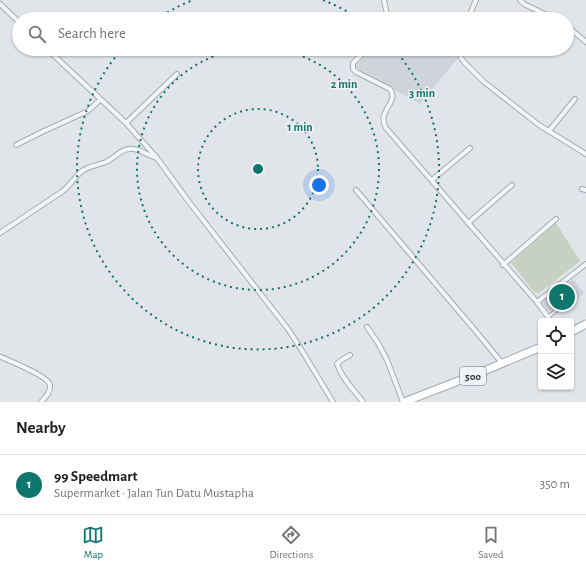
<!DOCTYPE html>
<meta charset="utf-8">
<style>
:root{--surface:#fff;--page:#f6f6f6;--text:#202124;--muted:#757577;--line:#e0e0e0;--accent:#0f766e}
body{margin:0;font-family:"Alegreya Sans",sans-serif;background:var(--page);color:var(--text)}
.controls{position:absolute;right:12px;bottom:12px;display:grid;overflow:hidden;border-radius:4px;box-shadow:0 1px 3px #0004}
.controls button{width:36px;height:36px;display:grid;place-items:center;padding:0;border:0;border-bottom:1px solid var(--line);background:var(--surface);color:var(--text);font:20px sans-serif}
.you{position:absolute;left:319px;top:185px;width:14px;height:14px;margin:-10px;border:3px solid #fff;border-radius:50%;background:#1a73e8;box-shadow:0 0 0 6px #1a73e833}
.badge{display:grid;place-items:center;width:26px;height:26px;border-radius:50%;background:var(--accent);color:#fff;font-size:13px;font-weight:700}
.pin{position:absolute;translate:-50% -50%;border:2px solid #fff;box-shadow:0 1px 4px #0006}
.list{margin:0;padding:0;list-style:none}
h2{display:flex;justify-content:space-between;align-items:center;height:52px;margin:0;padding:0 16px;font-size:17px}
h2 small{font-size:13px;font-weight:400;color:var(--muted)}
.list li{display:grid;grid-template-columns:26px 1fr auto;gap:12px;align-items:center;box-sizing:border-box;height:60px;padding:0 16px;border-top:1px solid var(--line)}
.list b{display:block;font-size:15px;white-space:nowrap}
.list p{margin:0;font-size:13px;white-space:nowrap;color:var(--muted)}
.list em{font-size:13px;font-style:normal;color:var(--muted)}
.icon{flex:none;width:22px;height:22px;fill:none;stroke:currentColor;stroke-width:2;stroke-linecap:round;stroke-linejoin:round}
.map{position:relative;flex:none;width:586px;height:402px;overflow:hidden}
.search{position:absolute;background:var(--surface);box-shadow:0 1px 3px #0004;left:12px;right:12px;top:12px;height:44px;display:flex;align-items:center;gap:10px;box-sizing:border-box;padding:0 14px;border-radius:22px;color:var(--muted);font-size:15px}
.sheet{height:112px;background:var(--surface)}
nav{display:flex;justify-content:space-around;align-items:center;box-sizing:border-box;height:56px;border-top:1px solid var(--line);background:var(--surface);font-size:11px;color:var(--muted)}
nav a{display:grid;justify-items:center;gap:2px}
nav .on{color:var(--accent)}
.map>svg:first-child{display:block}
.built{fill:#cfd4da}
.green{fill:#c7d1c2}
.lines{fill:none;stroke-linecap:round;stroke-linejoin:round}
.service-casing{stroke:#a6abb2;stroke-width:4}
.minor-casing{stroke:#a6abb2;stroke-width:6}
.primary-casing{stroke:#a1a9b3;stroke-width:9}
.service{stroke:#f3f5f7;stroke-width:2}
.minor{stroke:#f3f5f7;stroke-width:4}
.primary{stroke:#fff;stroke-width:7}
.ring{fill:none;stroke:#0f766e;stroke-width:2;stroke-dasharray:2 4}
.labels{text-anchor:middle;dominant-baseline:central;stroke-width:3;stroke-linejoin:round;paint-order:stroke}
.shield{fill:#f0f3f6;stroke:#656d76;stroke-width:1}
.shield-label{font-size:11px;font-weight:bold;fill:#2a333f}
.centre{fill:#0f766e;stroke:#f0f3f6;stroke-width:2}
.ring-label{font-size:12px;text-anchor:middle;font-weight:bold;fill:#0f766e;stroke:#f0f3f6;stroke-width:3;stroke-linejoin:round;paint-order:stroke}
</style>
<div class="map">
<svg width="586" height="402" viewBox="0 0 586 402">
<rect width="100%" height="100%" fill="#e1e4e8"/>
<g class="built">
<polygon points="370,49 455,49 458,58 420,104 355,67"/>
<polygon points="573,279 584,293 553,317 542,302"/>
</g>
<polygon class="green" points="556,223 580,261 539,293 535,293 511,263"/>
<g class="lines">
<g class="service-casing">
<polyline id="service" points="548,317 572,298 573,295 573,293 564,281"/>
</g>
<g class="minor-casing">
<g id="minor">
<polyline points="384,0 388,19"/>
<polyline points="520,0 524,4 555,19"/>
<polyline points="0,4 19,22"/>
<polyline points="468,19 476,0"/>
<polyline points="567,26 586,42"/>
<polyline points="47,49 126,123 157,158 189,202 288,329 301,349 333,402"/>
<path d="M367,49L353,63V69L356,72L390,89C400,103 376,110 386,128L537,302L551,321"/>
<polyline points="459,49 461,58 465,63 484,82 539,125 586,154"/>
<polyline points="126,123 177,74"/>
<polyline points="549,131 575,99"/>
<polyline points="16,145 44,131 88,111 100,100"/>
<polyline points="432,180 470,148"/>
<polyline points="582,189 586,190"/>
<polyline points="356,190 479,335 502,363"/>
<polyline points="468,223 512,185"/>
<path d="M0,233L63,191C70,185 75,177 82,171C89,166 98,165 106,162C115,158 122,147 134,149C141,150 149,156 157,158"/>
<polyline points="503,265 556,219"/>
<polyline points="537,302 586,264"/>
<polyline points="367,327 378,343 387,360 403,402"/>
<path d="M350,355L340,361L337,364C342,379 354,390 363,402"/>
<path d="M1,357C10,361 48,376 50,385C51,392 45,398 41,402"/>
</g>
</g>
<g class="primary-casing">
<g id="primary">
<polyline points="571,332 586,324"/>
<polyline points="404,402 484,371 541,347"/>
</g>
</g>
<use href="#service" class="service"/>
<use href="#minor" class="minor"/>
<use href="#primary" class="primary"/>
</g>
<g class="ring">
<circle cx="258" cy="169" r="60"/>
<path d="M274 49A121 121 0 1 1 242 49"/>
<path d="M157 19A181 181 0 0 1 193 0M323 0A181 181 0 0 1 359 19M394 49A181 181 0 1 1 122 49"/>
</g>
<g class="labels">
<rect class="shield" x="460" y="367" width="26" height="18" rx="3"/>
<g class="shield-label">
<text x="473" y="376">500</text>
</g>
</g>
<circle cx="258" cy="169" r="6" class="centre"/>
<g class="ring-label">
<text x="344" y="88">2 min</text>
<text x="422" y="97">3 min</text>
<text x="300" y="131">1 min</text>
</g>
</svg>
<div class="controls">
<button><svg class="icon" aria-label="locate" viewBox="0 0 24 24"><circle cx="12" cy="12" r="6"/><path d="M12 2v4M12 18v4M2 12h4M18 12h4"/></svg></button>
<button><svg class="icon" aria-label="layers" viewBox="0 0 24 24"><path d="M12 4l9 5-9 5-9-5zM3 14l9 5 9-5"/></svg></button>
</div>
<div class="you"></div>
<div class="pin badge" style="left:562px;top:297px">1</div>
<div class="search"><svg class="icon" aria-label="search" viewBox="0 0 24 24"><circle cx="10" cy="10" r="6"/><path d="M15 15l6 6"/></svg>Search here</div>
</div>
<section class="sheet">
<h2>Nearby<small></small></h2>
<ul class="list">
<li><span class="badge">1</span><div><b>99 Speedmart</b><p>Supermarket · Jalan Tun Datu Mustapha</p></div><em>350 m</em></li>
</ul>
</section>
<nav>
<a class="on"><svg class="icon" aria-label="map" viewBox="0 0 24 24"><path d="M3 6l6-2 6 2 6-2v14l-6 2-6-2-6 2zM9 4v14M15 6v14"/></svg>Map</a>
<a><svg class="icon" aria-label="directions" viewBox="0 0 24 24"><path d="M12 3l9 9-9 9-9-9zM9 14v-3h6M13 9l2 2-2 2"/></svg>Directions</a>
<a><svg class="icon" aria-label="saved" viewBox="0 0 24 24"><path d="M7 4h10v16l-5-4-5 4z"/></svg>Saved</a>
</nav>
